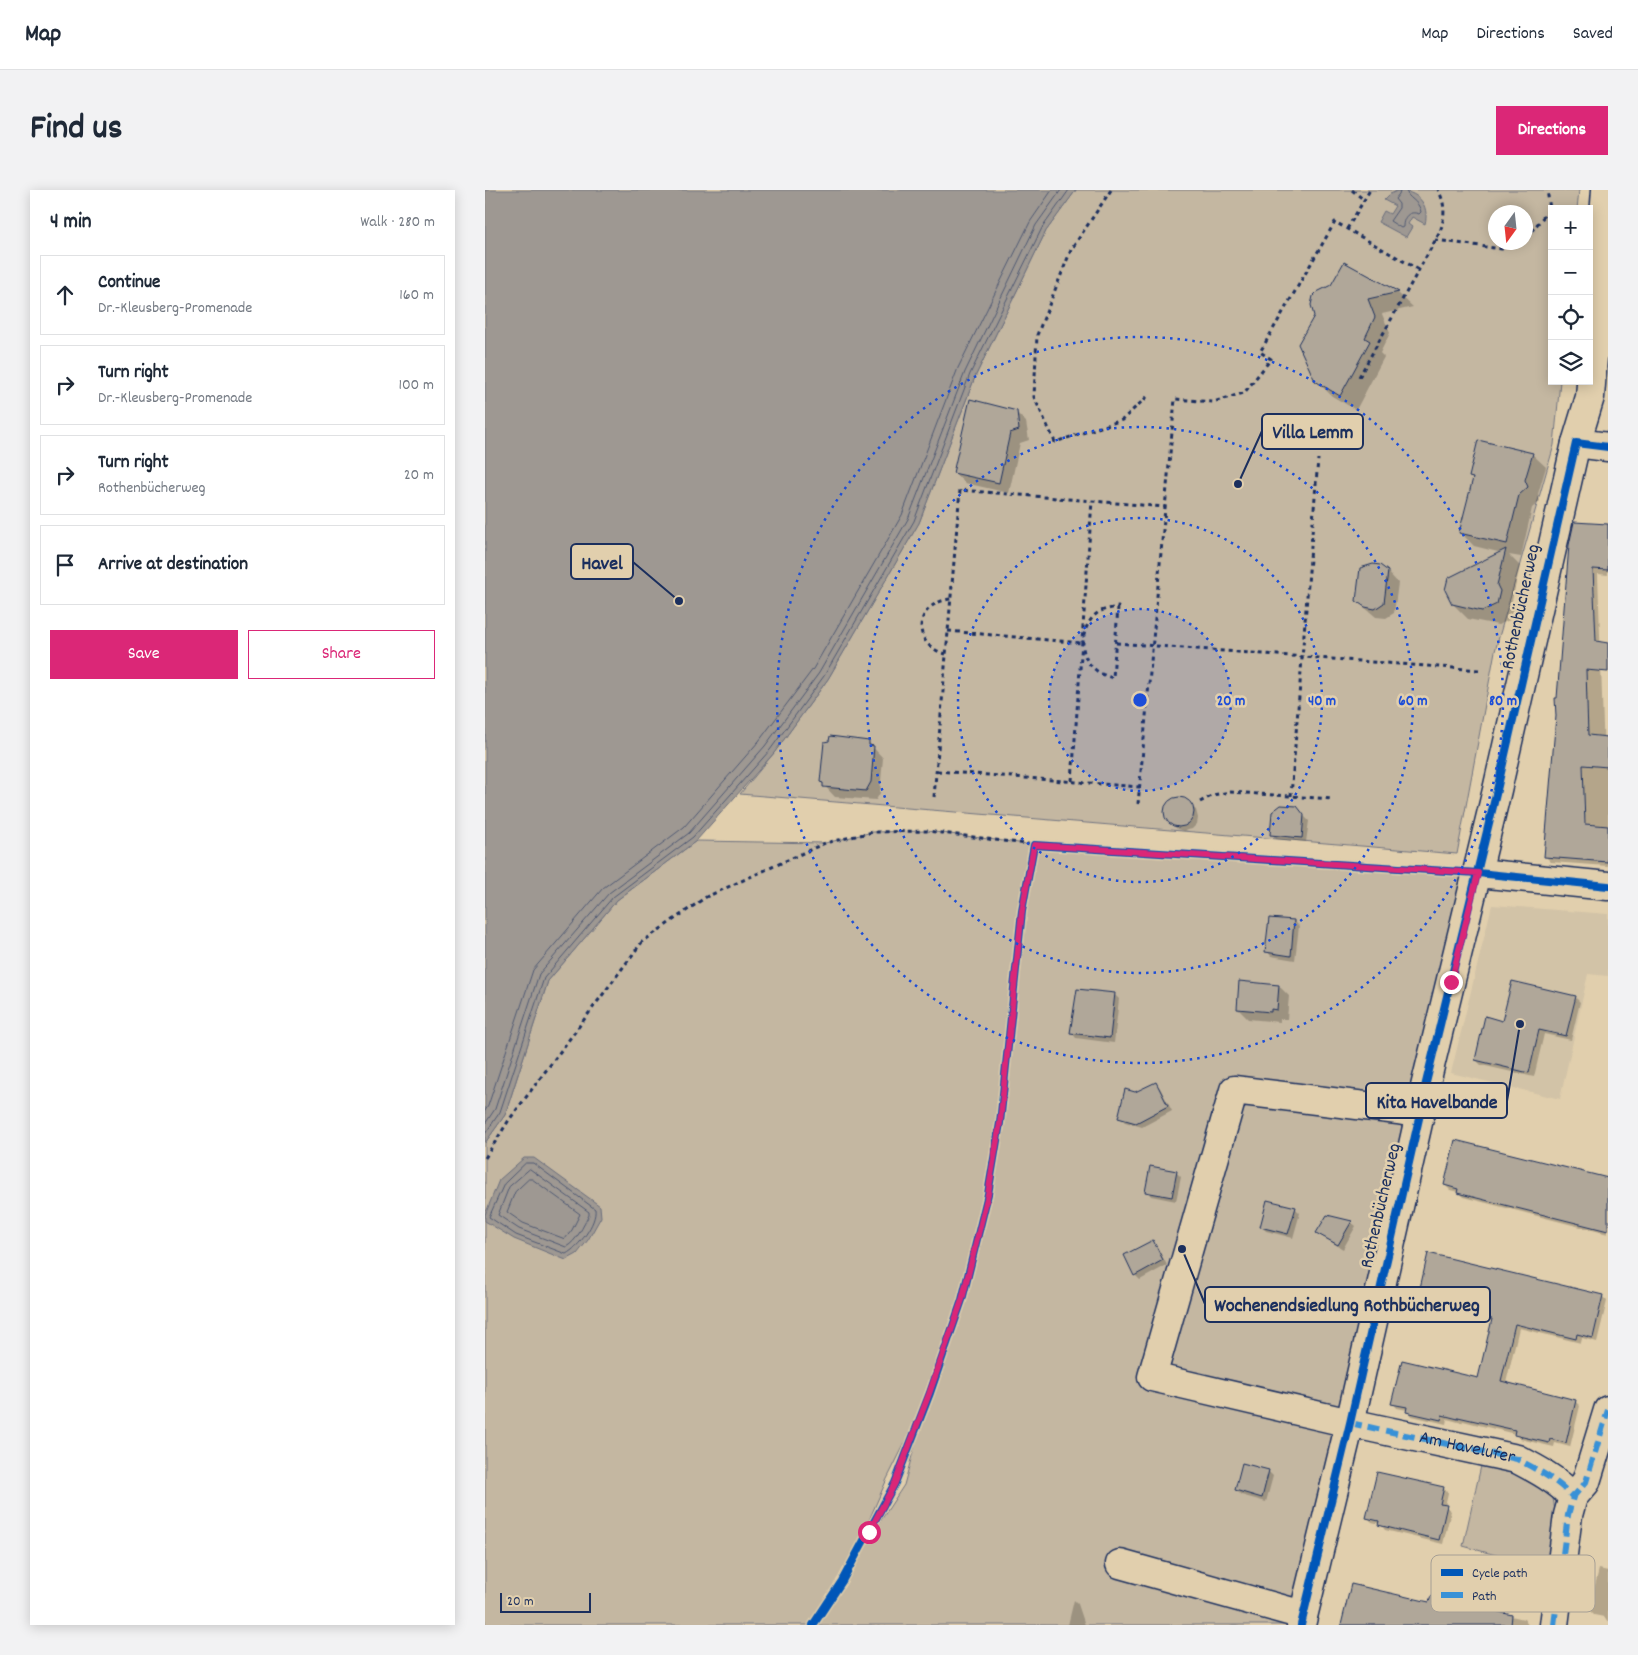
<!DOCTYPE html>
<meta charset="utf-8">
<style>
:root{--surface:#fff;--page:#f2f2f3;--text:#1f2937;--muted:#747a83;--line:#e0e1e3;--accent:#db2777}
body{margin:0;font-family:Dekko,sans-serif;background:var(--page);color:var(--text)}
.controls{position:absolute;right:15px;top:15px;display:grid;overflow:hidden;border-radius:0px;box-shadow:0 2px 12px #0003}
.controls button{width:45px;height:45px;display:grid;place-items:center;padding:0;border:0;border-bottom:1px solid var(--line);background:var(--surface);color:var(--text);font:25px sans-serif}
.compass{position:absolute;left:1003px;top:15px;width:45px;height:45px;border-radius:50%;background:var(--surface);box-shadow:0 2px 12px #0003;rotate:195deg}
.scale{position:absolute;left:15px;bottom:12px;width:91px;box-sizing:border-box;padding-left:5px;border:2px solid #1b2f5e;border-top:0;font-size:14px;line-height:18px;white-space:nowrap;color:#1b2f5e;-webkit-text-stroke:4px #e1cfad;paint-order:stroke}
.stop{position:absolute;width:15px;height:15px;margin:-11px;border:4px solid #db2777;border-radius:50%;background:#fff}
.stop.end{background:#db2777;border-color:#fff;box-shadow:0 1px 5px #0008}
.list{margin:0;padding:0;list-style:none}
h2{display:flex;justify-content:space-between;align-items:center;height:65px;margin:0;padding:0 20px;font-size:21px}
h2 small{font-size:16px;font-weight:400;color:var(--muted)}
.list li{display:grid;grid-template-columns:32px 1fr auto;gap:15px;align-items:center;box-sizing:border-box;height:80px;margin:0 10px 10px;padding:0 10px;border:1px solid var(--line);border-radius:0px}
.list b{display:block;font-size:19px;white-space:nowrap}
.list p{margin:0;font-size:16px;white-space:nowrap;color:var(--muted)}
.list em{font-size:16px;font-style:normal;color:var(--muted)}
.actions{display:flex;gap:10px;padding:15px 20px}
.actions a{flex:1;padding:11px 0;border:1px solid var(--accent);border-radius:0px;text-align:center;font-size:18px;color:var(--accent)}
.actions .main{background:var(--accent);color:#fff}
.icon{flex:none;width:28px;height:28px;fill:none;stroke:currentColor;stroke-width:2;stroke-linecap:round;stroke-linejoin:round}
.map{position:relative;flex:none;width:1123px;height:1435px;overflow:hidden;border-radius:0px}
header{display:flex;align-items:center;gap:30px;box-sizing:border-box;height:70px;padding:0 25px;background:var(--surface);border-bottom:1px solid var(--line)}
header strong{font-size:24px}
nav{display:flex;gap:28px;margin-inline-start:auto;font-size:18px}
.intro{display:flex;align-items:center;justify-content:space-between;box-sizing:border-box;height:120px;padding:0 30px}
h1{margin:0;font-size:35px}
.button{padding:12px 22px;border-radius:0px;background:var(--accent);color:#fff;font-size:18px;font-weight:700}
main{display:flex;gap:30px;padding:0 30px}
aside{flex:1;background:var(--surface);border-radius:0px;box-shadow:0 2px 12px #0003}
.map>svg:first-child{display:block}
.built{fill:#d2c3a7}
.green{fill:#c4b7a1;stroke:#707380;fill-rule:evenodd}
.water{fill:#9e9892;stroke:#6a6e7d}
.shadow{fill:#0003}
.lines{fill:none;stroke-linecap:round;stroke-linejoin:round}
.shore{stroke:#4f5973;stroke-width:1}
.building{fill:#b0a799;stroke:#1b2f5e}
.minor-casing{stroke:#1b2f5e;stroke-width:31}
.path{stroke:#1b2f5e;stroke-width:3;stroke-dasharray:4 4;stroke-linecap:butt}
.minor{stroke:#e1cfad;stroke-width:28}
.quiet{stroke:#3891d7;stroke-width:6;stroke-dasharray:12 6;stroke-linecap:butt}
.cycleway-casing{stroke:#e1cfad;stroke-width:11}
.cycleway{stroke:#0057b8;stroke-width:8}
.route{stroke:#db2777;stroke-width:6}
.ring{fill:none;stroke:#1d4ed8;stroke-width:2.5;stroke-dasharray:2.5 5}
.labels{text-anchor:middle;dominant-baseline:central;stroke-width:5;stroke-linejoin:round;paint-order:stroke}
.street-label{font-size:19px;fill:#1b2f5e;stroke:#e1cfad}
.key{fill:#e1cfad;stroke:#a69f95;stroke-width:1}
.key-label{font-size:14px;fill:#1b2f5e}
.centre{fill:#1d4ed8;stroke:#e1cfad;stroke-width:2.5}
.ring-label{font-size:15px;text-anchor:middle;font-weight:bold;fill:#1d4ed8;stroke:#e1cfad;stroke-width:5;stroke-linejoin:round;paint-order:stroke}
.leader{fill:none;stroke:#1b2f5e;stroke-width:2}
.callout-dot{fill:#1b2f5e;stroke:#e1cfad;stroke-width:2}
.callout{fill:#e1cfad;stroke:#1b2f5e;stroke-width:2}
.callout-label{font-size:20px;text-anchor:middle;font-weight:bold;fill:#1b2f5e}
</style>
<header>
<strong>Map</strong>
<nav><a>Map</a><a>Directions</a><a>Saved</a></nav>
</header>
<div class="intro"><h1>Find us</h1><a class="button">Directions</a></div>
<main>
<aside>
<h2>4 min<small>Walk · 280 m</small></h2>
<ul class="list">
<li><svg class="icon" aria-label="ahead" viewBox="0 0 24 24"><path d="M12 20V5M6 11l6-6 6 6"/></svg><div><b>Continue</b><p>Dr.-Kleusberg-Promenade</p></div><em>160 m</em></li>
<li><svg class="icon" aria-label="right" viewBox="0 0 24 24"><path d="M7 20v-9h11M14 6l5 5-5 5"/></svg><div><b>Turn right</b><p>Dr.-Kleusberg-Promenade</p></div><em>100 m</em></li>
<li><svg class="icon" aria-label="right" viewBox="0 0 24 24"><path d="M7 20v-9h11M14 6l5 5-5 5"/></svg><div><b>Turn right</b><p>Rothenbücherweg</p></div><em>20 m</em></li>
<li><svg class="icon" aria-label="arrive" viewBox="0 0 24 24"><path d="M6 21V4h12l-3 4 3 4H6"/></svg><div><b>Arrive at destination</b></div></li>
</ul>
<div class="actions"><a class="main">Save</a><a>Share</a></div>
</aside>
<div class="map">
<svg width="1123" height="1435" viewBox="0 0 1123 1435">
<rect width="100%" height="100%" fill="#e1cfad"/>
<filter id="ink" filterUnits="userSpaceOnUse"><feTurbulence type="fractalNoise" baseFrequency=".02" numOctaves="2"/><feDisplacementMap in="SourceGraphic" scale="10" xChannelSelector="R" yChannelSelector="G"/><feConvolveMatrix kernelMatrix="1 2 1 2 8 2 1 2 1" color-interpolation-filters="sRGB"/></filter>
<g filter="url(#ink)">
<polygon class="built" points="1007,715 1123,724 1123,786 1103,784 1075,909 966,883"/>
<g class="green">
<path d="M591,0H1094L1092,19H1067V191H1075L1069,255L1010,461L972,664L255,604L289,563L343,489L434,333L490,187L561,41ZM1011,22H1040V52H1011Z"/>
<path d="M442,641L549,655L993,683L816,1435H0V953L20,925L63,791L132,710L211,651L340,653L388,642ZM443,1207L419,1295L359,1387L402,1289Z"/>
<polygon points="998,1267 1059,1291 1068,1308 1071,1328 1062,1379 978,1356"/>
</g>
<g class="water">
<polygon points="0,0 591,0 561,41 490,187 434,333 343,489 289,563 211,651 132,710 63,791 20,925 0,953"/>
<path d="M912,1C932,0 945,14 940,34L927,27L923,34L927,37L921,47L893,32L899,21L905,24L910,16L899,10L905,4Z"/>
<polygon points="39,968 49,968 115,1016 116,1027 103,1050 92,1064 81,1070 29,1049 0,1031 0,1025 14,990"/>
</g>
<g class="shadow">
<polygon points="859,74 913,103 928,117 897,124 905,143 895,163 899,167 871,220 847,206 831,191 847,96"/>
<polygon points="531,222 541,232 544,250 535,253 524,303 480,293 469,283"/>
<polygon points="1047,264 1061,277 1053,304 1055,311 1047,318 1036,367 1024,365 1035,376 1027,411 1030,417 1027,429 1013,435 983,429 968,414 1017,363 989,356 976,343 988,290 986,287"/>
<polygon points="1090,333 1123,336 1123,385 1113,384 1119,566 1123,566 1123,676 1066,672 1060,666 1073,509"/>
<polygon points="903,382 913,393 909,423 901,428 891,427 872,411"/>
<polygon points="383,552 398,568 395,603 391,610 350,607 336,592"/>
<polygon points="689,609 698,609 711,620 713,628 712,634 707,639 699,641 692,639 682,629 680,624 682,616"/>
<polygon points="811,618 824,631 821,652 791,649 787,644"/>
<polygon points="809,731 814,736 810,770 786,766 782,761"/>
<polygon points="794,796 804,806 802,829 795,829 795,832 763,829 753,819"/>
<polygon points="629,804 634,809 629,853 591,848 587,843"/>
<polygon points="1090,807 1095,812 1086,850 1059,844 1049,887 996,875 991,870 1018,833"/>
<polygon points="670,893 675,898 687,921 657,937 640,932 635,928 651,904"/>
<polygon points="971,951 1123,989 1123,1044 978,1007 973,1002 965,1000 960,995"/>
<polygon points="692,983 696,987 691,1011 666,1006 662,1001"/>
<polygon points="810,1018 815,1023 808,1048 781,1041 776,1036"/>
<polygon points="866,1032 871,1036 858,1059 838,1047 833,1042"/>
<polygon points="667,1052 672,1057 682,1075 655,1090 650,1085 640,1066"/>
<polygon points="934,1106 1117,1106 1122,1111 1112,1152 1097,1148 1096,1153 1034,1138 1021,1193 1090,1211 1095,1216 1085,1257 1070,1253 1069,1257 1035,1249 1030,1244 978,1231 977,1233 962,1229 961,1234 927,1226 922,1220 912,1218 908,1213 994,1190 1008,1132 954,1119 949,1113 939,1111"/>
<polygon points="783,1281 788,1286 781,1312 756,1305 751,1300"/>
<polygon points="959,1299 963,1303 960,1316 966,1321 958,1354 900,1340 895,1334 887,1332 882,1327"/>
<polygon points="1114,1379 1123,1381 1123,1433 1119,1427 1109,1425 1104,1420"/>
<polygon points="947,1408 1039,1429 1043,1435 857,1435 945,1414"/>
<polygon points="589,1410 593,1414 600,1435 583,1435"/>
</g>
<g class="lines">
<g class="shore">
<path d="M915,0L914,4L910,9L914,14V18L905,31L916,38L918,37C918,27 924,20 934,24L936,22C934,10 922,9 921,0"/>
<polyline points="0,921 3,916 48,780 118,698 199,637 274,551 328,479 417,325 473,178 545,32 567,0"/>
<polyline points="0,934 10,919 54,784 124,703 204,643 280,556 334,483 423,329 480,182 551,35 576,0"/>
<polyline points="0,944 15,922 59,788 128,707 208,647 285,560 339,486 429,331 485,184 557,38 584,0"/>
<path d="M41,973H48L110,1019C112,1033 94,1057 81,1064L31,1045L4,1027L19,994Z"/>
<path d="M45,979L104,1022V1025C98,1036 92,1051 81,1057L34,1039L13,1025L24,997Z"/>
<polygon points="44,989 47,989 95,1024 87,1040 80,1049 38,1033 22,1022 30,1002"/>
</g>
</g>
<g class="building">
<polygon points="859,72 914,102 883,109 890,127 880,148 885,151 855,206 830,191 813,154 829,126 826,115 828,106 832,102 846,95"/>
<polygon points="485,209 532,221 534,240 525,243 514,293 468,283"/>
<polygon points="993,250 1048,263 1040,290 1043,297 1034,305 1022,354 974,343 988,288 984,287"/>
<polygon points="1089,332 1123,334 1123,380 1108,379 1111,451 1123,453 1123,482 1101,480 1103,545 1123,547 1123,577 1098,575 1100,634 1123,636 1123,672 1059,667 1071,526 1070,508 1072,508 1084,355"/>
<polygon points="1021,359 1012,395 1015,401 1012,414 997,421 967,414 960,400 963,388"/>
<polygon points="888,374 895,375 903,381 899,413 890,419 880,417 871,411 875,378"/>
<polygon points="345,546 384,551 384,555 389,556 386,592 381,601 338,597 338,593 335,592 339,552 344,551"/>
<circle cx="694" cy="622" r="15"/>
<polygon points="796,615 812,616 819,625 817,648 785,645 787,622"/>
<polygon points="784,728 809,730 806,766 780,762"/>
<polygon points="754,791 794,795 792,820 786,819 786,822 752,819"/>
<polygon points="1027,791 1091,806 1081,846 1054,840 1044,883 990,870 1000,826 1017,831"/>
<polygon points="592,799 630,803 625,848 585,843"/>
<polygon points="671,892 683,916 651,933 633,928 640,899 650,902"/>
<polygon points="970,950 1123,988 1123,1041 972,1003 973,999 959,995"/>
<polygon points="665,976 692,981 687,1007 660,1002"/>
<polygon points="782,1010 811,1017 803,1044 775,1037"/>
<polygon points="842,1025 867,1031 853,1055 831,1043"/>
<polygon points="668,1050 678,1070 649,1086 639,1065"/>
<polygon points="943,1063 1118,1105 1108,1148 1092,1144 1091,1149 1030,1134 1016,1191 1091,1210 1081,1253 1065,1249 1064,1253 1029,1245 1030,1240 973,1227 973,1229 957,1225 956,1230 921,1222 922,1217 906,1214 917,1170 993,1188 1007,1129 947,1115 949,1110 933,1107"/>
<polygon points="757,1273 784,1280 777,1308 750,1300"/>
<polygon points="892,1282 959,1297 955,1314 962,1315 954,1350 893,1335 894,1331 881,1328"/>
<polygon points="866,1394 944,1412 946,1406 1027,1425 1026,1435 856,1435"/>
</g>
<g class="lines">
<g class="minor-casing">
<g id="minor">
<polyline points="1091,253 1123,257"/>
<polyline points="993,683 1123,696"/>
<path id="s1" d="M935,924L913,920L749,900L667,1187L865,1233L1032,1269C1053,1280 1072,1290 1088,1307"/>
<polyline points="635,1374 818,1425"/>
<polyline points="816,1435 865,1233 935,924 939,901 1012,600 1091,253 1105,207 1121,0"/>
<polyline points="1069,1435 1083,1325 1088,1307 1101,1292 1123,1220"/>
</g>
</g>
<g class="path">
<polyline points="626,0 586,60 552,145 549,207 570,252 637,230 664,205"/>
<polyline points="867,0 879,10"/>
<polyline points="862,39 885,0"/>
<polyline points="1040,46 1044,44 1065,19 1062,0"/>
<polyline points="950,50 1017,59 1029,52"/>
<path d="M874,187L955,42C960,27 961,14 953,0"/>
<path d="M633,417L628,488C607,483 594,467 599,445C601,436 606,427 614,422C620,419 627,418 633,417Z"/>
<polyline points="463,441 597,453"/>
<polyline points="631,453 995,480"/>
<path d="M461,464C425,455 429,413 466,409"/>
<polyline points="452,581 655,597"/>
<polyline points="587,591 607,311"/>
<polyline points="806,606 833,269"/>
<polyline points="449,607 475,300 680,317"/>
<polyline points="715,612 728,605 745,602 848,609"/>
<polyline points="653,614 690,209 728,212 759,203 786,169 775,162 850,32 934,80"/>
<polyline points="0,968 24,930 157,752 221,707 340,653 388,642 442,641 549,655 963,681"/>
<polyline points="328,1435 357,1391 410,1293 445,1203 477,1110 503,1004 515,933 537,721 549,655"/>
</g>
<use href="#minor" class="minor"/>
<g class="quiet">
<path d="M865,1233L1032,1269C1053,1280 1072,1290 1088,1307"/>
<polyline points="1069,1435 1083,1325 1088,1307 1101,1292 1123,1220"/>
</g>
<g class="cycleway-casing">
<g id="cycleway">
<polyline points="328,1435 357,1391 410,1293 445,1203 477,1110 503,1004 515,933 537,721 549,655 993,683 1123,696"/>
<polyline points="816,1435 865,1233 935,924 939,901 1012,600 1091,253 1123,257"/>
</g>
</g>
<use href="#cycleway" class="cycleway"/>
</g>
</g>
<g class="lines" filter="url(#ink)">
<polyline class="route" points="384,1342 410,1293 444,1204 477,1110 503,1004 515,933 537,721 549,655 993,683 966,792"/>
</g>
<circle cx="655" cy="510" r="91" fill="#1d4ed8" fill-opacity=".12"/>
<g class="ring">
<circle cx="655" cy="510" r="91"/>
<circle cx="655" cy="510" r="182"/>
<circle cx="655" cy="510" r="273"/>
<circle cx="655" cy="510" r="363"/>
</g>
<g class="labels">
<g class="street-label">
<text transform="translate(1037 417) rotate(-78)">Rothenbücherweg</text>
<text transform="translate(897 1016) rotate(-77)">Rothenbücherweg</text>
<text stroke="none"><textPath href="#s1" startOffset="809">Am Havelufer</textPath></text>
</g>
</g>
<rect x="946" y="1365" width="164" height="57" rx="8" class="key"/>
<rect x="956" y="1379" width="22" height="7" fill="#0057b8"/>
<rect x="956" y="1402" width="22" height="6" fill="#3891d7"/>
<g class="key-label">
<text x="987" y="1387">Cycle path</text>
<text x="987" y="1410">Path</text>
</g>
<circle cx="655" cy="510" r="8" class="centre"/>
<g class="ring-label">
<text x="746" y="515">20 m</text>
<text x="837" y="515">40 m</text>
<text x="928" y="515">60 m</text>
<text x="1018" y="515">80 m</text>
</g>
<path class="leader" d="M753 294L777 241M194 411L148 372M1035 834L1022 911M697 1059L720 1114"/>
<g class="callout-dot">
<circle cx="753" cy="294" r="5"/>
<circle cx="194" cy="411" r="5"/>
<circle cx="1035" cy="834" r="5"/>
<circle cx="697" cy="1059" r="5"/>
</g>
<g class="callout">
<rect x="777" y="224" width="101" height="35" rx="5"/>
<rect x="86" y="354" width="62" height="35" rx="5"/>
<rect x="881" y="893" width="141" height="35" rx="5"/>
<rect x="720" y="1097" width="285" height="35" rx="5"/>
</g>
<g class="callout-label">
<text x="828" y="248">Villa Lemm</text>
<text x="117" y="379">Havel</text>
<text x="952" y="918">Kita Havelbande</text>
<text x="862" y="1121">Wochenendsiedlung Rothbücherweg</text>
</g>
</svg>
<div class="controls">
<button>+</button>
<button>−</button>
<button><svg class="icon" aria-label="locate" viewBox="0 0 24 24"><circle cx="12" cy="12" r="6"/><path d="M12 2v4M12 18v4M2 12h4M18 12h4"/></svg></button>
<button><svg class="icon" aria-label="layers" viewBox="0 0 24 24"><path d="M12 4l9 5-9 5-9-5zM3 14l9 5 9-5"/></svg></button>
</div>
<svg class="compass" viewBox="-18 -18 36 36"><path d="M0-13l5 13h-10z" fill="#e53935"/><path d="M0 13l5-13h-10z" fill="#747a83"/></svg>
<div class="scale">20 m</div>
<div class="stop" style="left:384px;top:1342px"></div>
<div class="stop end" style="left:966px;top:792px"></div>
</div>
</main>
